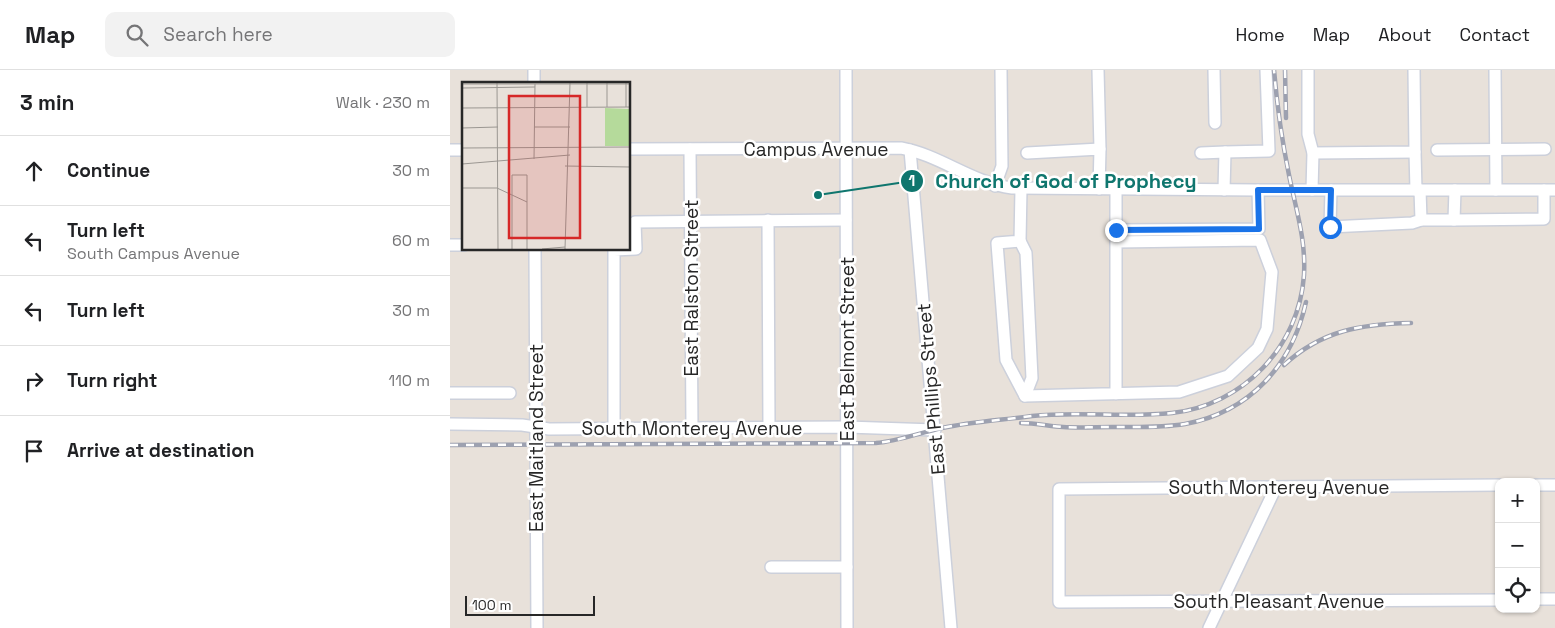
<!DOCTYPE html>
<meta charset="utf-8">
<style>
:root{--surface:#fff;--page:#f2f2f2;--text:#202124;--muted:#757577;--line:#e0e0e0}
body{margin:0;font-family:"Space Grotesk",sans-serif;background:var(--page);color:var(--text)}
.controls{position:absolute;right:15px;bottom:15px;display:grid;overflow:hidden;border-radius:10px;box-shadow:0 1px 4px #0004}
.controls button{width:45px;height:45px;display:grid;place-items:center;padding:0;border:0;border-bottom:1px solid var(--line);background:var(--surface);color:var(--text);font:25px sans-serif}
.scale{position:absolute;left:15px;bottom:12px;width:130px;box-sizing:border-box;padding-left:5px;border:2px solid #272727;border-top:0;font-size:14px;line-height:18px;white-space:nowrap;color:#272727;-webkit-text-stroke:4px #fff;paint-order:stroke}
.stop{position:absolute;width:15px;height:15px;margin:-11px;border:4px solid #1a73e8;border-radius:50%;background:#fff}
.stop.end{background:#1a73e8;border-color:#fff;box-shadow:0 1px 5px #0008}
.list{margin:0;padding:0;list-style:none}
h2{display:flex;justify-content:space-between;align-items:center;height:65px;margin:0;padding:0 20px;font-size:21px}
h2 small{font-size:16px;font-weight:400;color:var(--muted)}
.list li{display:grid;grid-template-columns:32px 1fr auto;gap:15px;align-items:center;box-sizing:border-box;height:70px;padding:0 20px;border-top:1px solid var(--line)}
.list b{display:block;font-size:19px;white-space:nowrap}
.list p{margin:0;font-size:16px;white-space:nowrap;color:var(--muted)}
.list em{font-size:16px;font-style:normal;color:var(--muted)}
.icon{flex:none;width:28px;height:28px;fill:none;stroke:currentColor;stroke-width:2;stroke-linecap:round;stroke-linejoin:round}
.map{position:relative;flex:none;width:1105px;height:558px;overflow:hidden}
header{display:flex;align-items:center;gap:30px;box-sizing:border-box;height:70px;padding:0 25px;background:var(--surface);border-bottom:1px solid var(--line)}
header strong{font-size:24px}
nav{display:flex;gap:28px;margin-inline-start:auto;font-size:18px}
.search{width:350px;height:45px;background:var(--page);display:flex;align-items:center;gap:12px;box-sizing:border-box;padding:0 18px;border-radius:10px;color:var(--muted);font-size:19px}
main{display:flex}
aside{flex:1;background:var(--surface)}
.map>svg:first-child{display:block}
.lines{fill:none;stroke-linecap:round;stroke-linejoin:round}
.minor-casing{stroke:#ccd0db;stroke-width:14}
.minor{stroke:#fff;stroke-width:11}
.rail-casing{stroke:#9da1b0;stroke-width:4.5}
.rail{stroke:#fff;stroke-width:2.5;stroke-dasharray:8;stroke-linecap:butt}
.route{stroke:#1a73e8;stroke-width:6}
.labels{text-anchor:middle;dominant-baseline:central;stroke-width:5;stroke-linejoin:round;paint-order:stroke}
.street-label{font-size:19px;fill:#272727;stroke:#fff}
.inset-road{fill:none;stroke:#9b9792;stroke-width:1}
.view{fill:#d62828;fill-opacity:0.15;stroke:#d62828;stroke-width:2.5}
.inset-edge{fill:none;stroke:#272727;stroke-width:2.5}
.leader{fill:none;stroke:#0f766e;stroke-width:2}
.callout-dot{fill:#0f766e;stroke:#fff;stroke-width:2}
.mark-label{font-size:15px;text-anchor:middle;font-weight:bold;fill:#fff}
.callout-label{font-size:20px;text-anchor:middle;font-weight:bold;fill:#0f766e;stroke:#fff;stroke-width:5;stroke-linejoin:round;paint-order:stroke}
</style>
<header>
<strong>Map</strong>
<div class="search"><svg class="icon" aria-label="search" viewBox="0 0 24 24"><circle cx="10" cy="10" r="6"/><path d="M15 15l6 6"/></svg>Search here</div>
<nav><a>Home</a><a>Map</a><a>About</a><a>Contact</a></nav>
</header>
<main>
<aside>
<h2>3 min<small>Walk · 230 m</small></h2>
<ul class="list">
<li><svg class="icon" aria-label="ahead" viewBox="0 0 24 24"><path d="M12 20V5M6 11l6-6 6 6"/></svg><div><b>Continue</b></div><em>30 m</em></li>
<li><svg class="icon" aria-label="left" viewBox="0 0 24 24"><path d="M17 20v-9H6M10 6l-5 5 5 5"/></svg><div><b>Turn left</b><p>South Campus Avenue</p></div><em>60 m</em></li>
<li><svg class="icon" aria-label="left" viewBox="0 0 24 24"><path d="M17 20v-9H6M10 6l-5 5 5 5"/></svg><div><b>Turn left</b></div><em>30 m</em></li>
<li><svg class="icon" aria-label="right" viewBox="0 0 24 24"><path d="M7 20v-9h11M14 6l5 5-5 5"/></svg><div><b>Turn right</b></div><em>110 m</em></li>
<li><svg class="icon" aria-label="arrive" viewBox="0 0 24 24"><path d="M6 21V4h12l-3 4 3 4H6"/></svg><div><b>Arrive at destination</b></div></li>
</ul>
</aside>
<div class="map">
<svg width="1105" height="558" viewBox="0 0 1105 558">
<rect width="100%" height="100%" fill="#e8e1da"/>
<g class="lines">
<g class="minor-casing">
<g id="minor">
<polyline points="84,0 84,14"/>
<polyline points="396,0 397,558"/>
<polyline points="648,0 650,79"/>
<polyline points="764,0 765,53"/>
<polyline points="858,0 858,64 863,83 862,120"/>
<polyline points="1045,0 1046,120"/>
<path d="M179,79L451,78C490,85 522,113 562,118L808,120H1105"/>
<polyline points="240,79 242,358"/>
<polyline points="0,80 14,80"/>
<polyline points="460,80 501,558"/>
<polyline points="987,80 1095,79"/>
<polyline points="775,82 819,81 816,0"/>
<polyline points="965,82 966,120"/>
<polyline points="577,83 650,79 649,119"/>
<polyline points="751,83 775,82 774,120"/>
<polyline points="863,83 965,82 964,0"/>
<polyline points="545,116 552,96 551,0"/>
<polyline points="571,119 570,171 547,173 556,290 575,326 729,322 778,306 808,278 817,259 822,202 810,170 666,172 666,324"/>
<polyline points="666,119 666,168"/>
<polyline points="881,120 880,157 962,153 971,150 970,120"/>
<polyline points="318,150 319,357"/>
<polyline points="971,150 1004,150 1005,120"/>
<polyline points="1004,150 1094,149 1094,120"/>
<polyline points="666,160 809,159 808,120"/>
<polyline points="570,171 576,183 582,308 575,326"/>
<polyline points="0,175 14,175"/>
<polyline points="85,179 87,558"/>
<polyline points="0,323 60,323"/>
<polyline points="0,354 72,355 99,359 397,357 485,360"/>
<polyline points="164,358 164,180 186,179 185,152 396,150"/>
<polyline points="1049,415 609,419 609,532 1049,530"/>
<polyline points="1086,415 1105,415"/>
<polyline points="321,497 397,497"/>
<polyline points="1086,529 1105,529"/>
<polyline points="759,558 826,417"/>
</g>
</g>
<use href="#minor" class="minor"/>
<g class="rail-casing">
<g id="rail">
<polyline points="835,0 836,48"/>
<path d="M834,295C872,260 912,254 961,253"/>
<path d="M571,353C585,353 599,356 613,357C629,358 646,357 662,357C686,357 711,358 735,354C800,342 842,295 856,232"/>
<path d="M0,375L426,373C449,371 469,363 492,358C521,352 552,350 582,346C628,341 675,348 722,343C793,335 849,277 854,205C856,169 846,140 839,105C832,71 827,35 824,0"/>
</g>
</g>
<use href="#rail" class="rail"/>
</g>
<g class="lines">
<polyline class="route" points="666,160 809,159 808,120 881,120 880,157"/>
</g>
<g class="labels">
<g class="street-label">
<text x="366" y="79">Campus Avenue</text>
<text transform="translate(241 218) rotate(-90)">East Ralston Street</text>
<text transform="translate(397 279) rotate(-90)">East Belmont Street</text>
<text transform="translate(481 319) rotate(-95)">East Phillips Street</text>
<text x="242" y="358">South Monterey Avenue</text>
<text transform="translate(86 368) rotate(-90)">East Maitland Street</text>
<text x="829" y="417">South Monterey Avenue</text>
<text x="829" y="531">South Pleasant Avenue</text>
</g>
</g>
<g transform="translate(12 12)">
<rect width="168" height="168" fill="#e8e1da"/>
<path d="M143,26L167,27V64H143Z" fill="#b5da9b"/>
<path class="inset-road" d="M35,1L36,167M125,1V25M0,2H168M0,6L73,5M145,25V1M164,25V1M0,26L168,25M72,45H108M0,46L36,45M0,66L168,65M72,77L73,2M0,82L108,73M103,84L168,85M0,106H35L65,120M50,167V93H65V167M80,167L103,165M103,167L108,1"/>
<path class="view" d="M47,14H118V156H47Z"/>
<rect width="168" height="168" class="inset-edge"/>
</g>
<path class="leader" d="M368 125L462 111"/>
<g class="callout-dot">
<circle cx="368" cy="125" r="5"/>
<circle cx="462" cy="111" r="12"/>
</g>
<g class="mark-label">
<text x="462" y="116">1</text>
</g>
<g class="callout-label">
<text x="616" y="118">Church of God of Prophecy</text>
</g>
</svg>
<div class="controls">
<button>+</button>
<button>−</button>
<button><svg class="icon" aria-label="locate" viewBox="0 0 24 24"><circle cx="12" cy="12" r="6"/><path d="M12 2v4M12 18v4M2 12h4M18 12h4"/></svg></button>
</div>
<div class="scale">100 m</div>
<div class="stop" style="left:880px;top:157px"></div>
<div class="stop end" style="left:666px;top:160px"></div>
</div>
</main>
